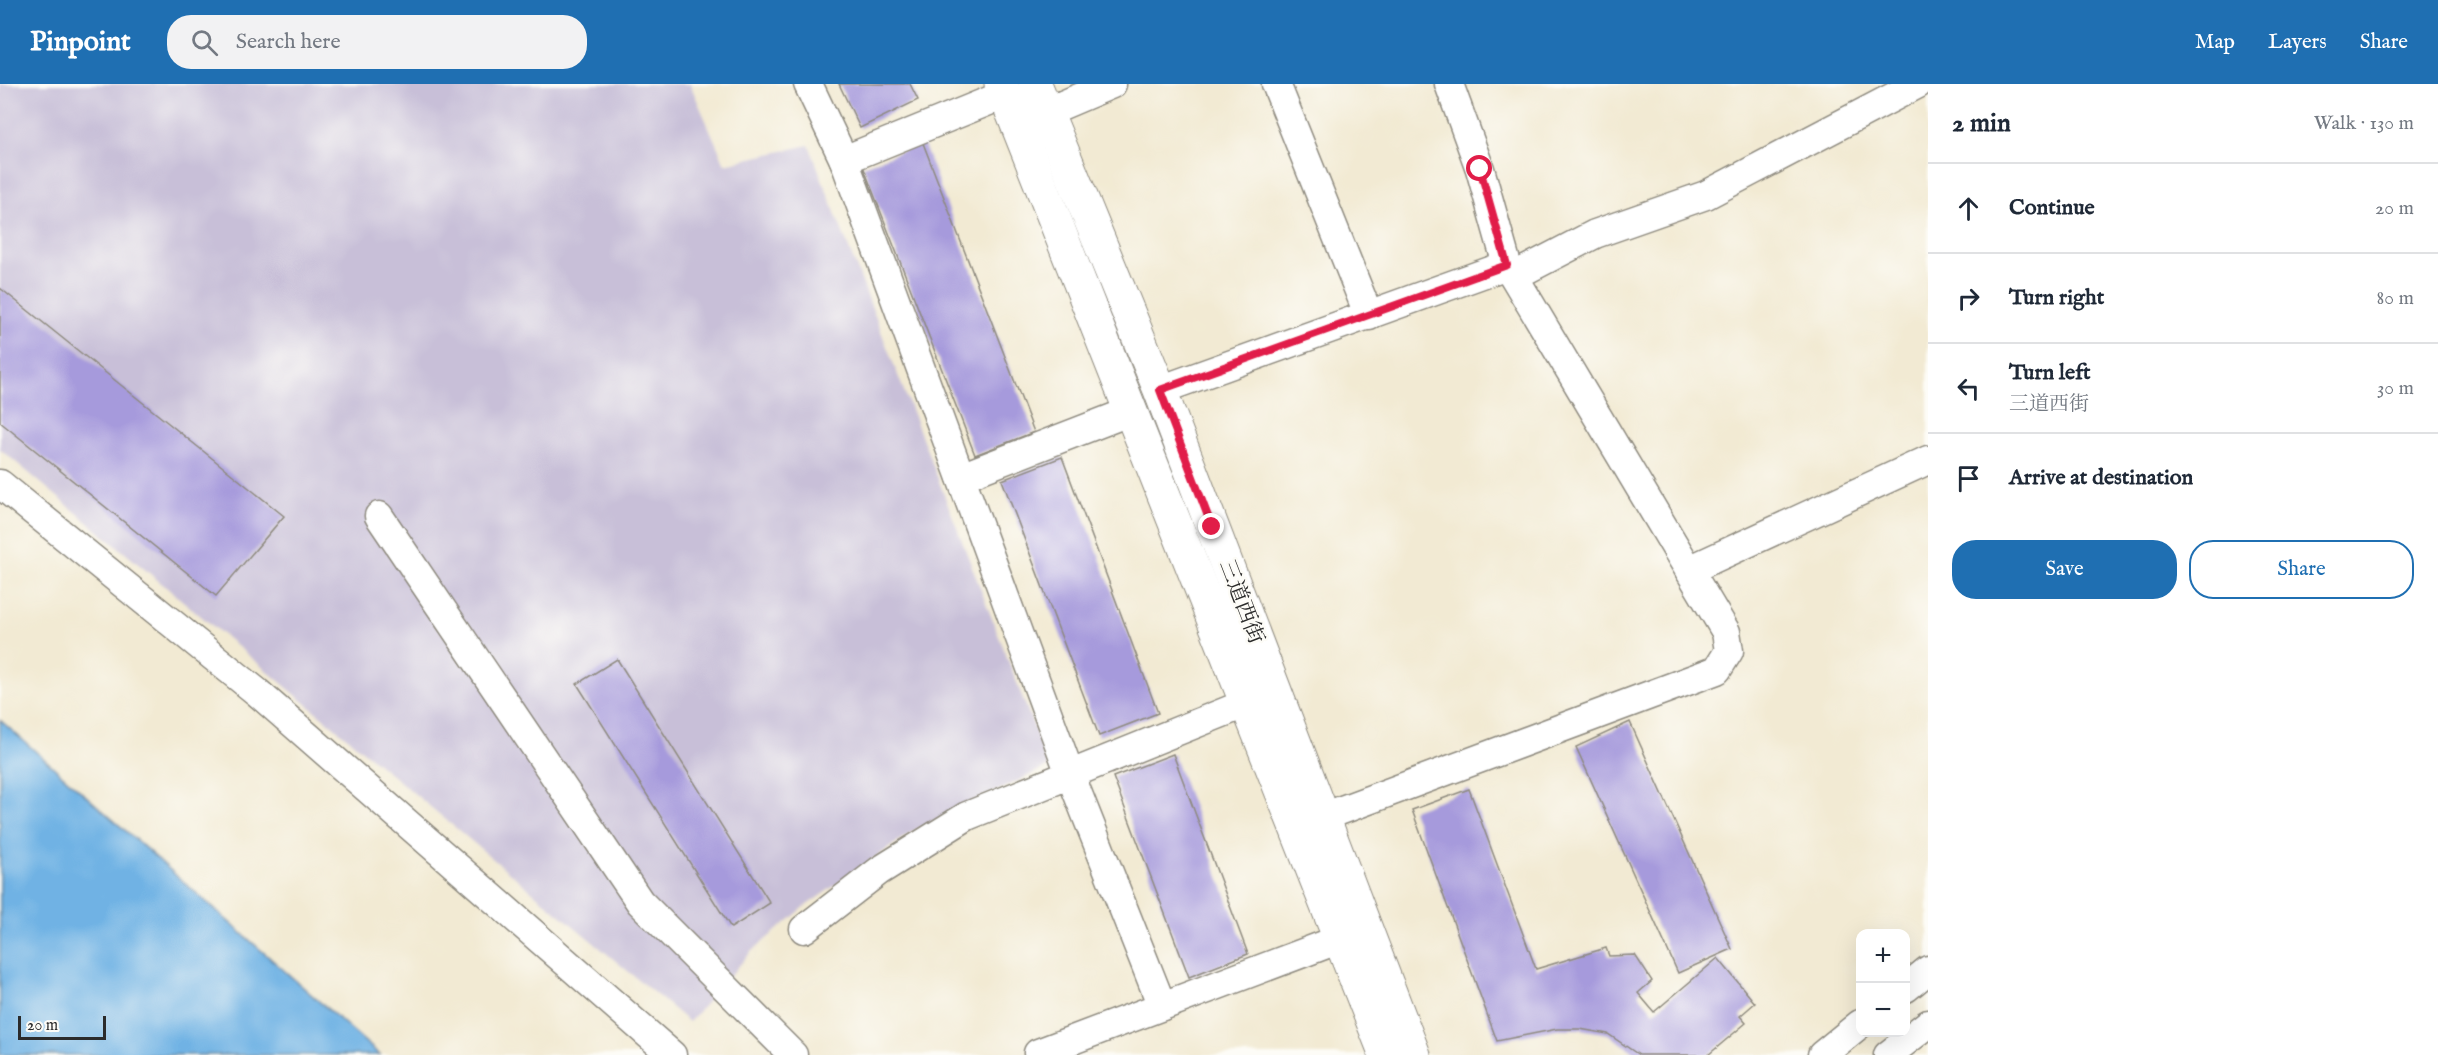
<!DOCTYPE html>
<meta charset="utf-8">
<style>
:root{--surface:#fff;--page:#f2f2f3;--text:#1f2937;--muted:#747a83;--line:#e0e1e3;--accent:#1f6fb2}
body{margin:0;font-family:"IM FELL English","Noto Serif SC",serif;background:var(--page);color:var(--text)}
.controls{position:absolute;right:18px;bottom:18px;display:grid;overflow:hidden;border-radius:12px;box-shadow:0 6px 24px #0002}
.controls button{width:54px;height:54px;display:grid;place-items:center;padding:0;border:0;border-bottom:2px solid var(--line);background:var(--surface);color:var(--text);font:30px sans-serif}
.scale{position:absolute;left:18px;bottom:15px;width:88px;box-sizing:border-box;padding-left:6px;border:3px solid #2b2b2b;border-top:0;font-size:16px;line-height:21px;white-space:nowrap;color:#2b2b2b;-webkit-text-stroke:4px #fdfcf7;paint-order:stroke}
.stop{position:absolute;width:18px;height:18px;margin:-14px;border:4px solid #e11d48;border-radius:50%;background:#fff}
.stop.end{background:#e11d48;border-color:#fff;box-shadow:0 2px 6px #0008}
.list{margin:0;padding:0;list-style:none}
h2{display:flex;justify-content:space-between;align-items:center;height:78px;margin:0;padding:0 24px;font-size:26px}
h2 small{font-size:20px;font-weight:400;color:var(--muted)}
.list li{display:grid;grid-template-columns:39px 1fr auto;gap:18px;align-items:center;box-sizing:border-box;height:90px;padding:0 24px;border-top:2px solid var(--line)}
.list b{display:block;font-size:22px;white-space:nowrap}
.list p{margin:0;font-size:20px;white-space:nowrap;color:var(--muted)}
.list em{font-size:20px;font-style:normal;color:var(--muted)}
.actions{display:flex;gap:12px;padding:18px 24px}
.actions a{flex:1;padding:14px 0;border:2px solid var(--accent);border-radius:24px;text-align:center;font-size:21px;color:var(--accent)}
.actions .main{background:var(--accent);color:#fff}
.icon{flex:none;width:33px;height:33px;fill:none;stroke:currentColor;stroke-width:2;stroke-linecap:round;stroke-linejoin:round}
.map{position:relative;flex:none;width:1928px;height:971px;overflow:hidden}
header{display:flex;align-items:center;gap:36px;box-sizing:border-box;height:84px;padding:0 30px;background:var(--accent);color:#fff}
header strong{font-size:28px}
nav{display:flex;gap:33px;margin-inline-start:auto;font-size:21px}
.search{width:420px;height:54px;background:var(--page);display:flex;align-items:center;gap:15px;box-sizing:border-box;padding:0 21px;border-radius:24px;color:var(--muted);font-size:22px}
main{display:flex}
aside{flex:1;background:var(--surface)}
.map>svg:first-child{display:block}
.industrial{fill:#c8bfd8}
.water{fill:#6fb2e4;stroke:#4d6e88;stroke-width:1.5}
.building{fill:#a69adc}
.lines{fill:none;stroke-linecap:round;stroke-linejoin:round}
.minor-casing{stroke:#8e8a7f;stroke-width:31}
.major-casing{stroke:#8e8a7f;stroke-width:35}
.minor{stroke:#fff;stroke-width:28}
.major{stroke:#fff;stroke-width:33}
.route{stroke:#e11d48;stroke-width:8}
.labels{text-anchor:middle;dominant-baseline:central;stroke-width:5;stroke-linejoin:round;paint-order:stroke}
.street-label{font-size:22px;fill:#2b2b2b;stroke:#fdfcf7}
</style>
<header>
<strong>Pinpoint</strong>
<div class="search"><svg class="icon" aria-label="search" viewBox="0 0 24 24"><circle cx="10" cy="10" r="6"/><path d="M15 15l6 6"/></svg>Search here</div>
<nav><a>Map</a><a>Layers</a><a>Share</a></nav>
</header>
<main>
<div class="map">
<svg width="1928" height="971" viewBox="0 0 1928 971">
<rect width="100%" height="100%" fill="#fdfcf7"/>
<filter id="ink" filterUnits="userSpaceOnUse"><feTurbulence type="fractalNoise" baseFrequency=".0167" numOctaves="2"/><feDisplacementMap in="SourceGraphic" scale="12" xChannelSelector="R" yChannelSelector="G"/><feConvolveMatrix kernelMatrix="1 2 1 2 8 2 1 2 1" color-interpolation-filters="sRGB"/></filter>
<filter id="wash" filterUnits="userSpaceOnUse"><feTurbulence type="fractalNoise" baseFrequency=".008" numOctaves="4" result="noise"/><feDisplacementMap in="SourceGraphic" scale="24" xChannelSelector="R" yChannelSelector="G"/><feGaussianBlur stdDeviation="1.35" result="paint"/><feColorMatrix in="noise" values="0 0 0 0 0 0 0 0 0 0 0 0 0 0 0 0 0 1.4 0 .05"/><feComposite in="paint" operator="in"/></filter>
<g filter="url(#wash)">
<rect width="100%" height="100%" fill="#f2ead3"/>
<polygon class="industrial" points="0,0 690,0 725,80 809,61 1049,682 913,747 807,821 752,867 689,938 0,365"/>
<polygon class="water" points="0,636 380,971 0,971"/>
<g id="blocks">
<g class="building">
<polygon points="839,0 910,0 918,16 860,44"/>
<polygon points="923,59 1034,348 975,371 863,82"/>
<polygon points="0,204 284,432 216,512 0,338"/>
<polygon points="1062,373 1158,629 1099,652 1002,396"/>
<polygon points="617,575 770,819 731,844 577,600"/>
<polygon points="1630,638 1732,865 1678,889 1576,663"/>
<polygon points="1173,670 1248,870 1189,893 1113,693"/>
<polygon points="1469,705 1536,885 1606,864 1609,872 1635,871 1652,897 1638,909 1654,928 1718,874 1755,919 1740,932 1746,939 1708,971 1639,971 1608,950 1580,945 1557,945 1497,957 1412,726"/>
</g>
</g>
</g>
<g filter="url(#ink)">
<use href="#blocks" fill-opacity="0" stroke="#8e8a7f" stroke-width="1.5"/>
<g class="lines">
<g class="minor-casing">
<g id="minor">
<polyline points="808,0 844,76 1070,690 1162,922"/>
<polyline points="1276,0 1369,232"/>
<polyline points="1046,28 1112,0"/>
<polyline points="844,76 1006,10"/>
<polyline points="1514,192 1595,150 1706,111 1918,0"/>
<polyline points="1160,306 1507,181"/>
<polyline points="961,393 1131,327"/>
<polyline points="0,400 257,608 672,971"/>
<polyline points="379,432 640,818 793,971"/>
<polyline points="1689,486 1928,376"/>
<polyline points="1323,733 1717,586 1729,567 1726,548 1507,181 1480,85 1449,0"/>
<polyline points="804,845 879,787 967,732 1247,619"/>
<polyline points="1906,904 1928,886"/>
<polyline points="1038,969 1340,855"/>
<polyline points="1822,971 1860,940"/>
<polyline points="1888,971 1928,940"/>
</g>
</g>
<g class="major-casing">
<g id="major">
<polyline points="1001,0 1386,971"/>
<polyline points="1035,0 1160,306 1414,971"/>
</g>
</g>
<use href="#minor" class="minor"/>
<use href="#major" class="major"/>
</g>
</g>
<g class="lines" filter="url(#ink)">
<polyline class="route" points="1212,443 1160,306 1507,181 1480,85"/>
</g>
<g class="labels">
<g class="street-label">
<text transform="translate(1241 518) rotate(69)">三道西街</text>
</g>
</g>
</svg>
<div class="controls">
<button>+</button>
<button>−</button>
</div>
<div class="scale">20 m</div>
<div class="stop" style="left:1480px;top:85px"></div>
<div class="stop end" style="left:1212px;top:443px"></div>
</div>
<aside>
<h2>2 min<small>Walk · 130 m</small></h2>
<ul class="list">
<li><svg class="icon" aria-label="ahead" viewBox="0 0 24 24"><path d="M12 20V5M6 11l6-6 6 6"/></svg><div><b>Continue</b></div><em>20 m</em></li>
<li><svg class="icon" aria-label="right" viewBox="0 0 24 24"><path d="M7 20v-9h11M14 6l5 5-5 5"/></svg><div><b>Turn right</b></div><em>80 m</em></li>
<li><svg class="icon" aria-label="left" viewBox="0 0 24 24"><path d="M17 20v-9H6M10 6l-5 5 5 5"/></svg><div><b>Turn left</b><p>三道西街</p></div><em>30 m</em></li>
<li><svg class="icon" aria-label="arrive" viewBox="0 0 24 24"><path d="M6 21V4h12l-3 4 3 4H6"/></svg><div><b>Arrive at destination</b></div></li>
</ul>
<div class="actions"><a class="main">Save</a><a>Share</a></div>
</aside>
</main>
